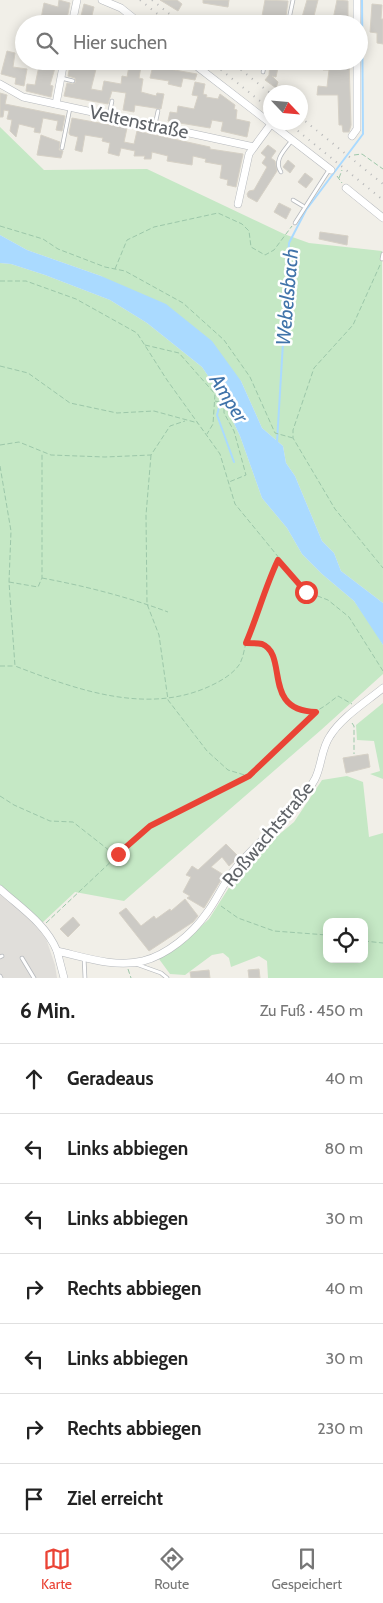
<!DOCTYPE html>
<html lang="de">
<meta charset="utf-8">
<style>
:root{--surface:#fff;--page:#f6f6f6;--text:#222;--muted:#767676;--line:#e0e0e0;--accent:#ea4335}
body{margin:0;font-family:Cabin,sans-serif;background:var(--page);color:var(--text)}
.controls{position:absolute;right:15px;bottom:15px;display:grid;overflow:hidden;border-radius:10px;box-shadow:0 2px 12px #0003}
.controls button{width:45px;height:45px;display:grid;place-items:center;padding:0;border:0;border-bottom:1px solid var(--line);background:var(--surface);color:var(--text);font:25px sans-serif}
.compass{position:absolute;left:263px;top:85px;width:45px;height:45px;border-radius:50%;background:var(--surface);box-shadow:0 2px 12px #0003;rotate:116deg}
.stop{position:absolute;width:15px;height:15px;margin:-11px;border:4px solid #ea4335;border-radius:50%;background:#fff}
.stop.end{background:#ea4335;border-color:#fff;box-shadow:0 1px 5px #0008}
.list{margin:0;padding:0;list-style:none}
h2{display:flex;justify-content:space-between;align-items:center;height:65px;margin:0;padding:0 20px;font-size:21px}
h2 small{font-size:16px;font-weight:400;color:var(--muted)}
.list li{display:grid;grid-template-columns:32px 1fr auto;gap:15px;align-items:center;box-sizing:border-box;height:70px;padding:0 20px;border-top:1px solid var(--line)}
.list b{display:block;font-size:19px;white-space:nowrap}
.list em{font-size:16px;font-style:normal;color:var(--muted)}
.icon{flex:none;width:28px;height:28px;fill:none;stroke:currentColor;stroke-width:2;stroke-linecap:round;stroke-linejoin:round}
.map{position:relative;flex:none;width:383px;height:978px;overflow:hidden}
.search{position:absolute;background:var(--surface);box-shadow:0 2px 12px #0003;left:15px;right:15px;top:15px;height:55px;display:flex;align-items:center;gap:12px;box-sizing:border-box;padding:0 18px;border-radius:28px;color:var(--muted);font-size:19px}
.sheet{height:555px;background:var(--surface)}
nav{display:flex;justify-content:space-around;align-items:center;box-sizing:border-box;height:70px;border-top:1px solid var(--line);background:var(--surface);font-size:14px;color:var(--muted)}
nav a{display:grid;justify-items:center;gap:2px}
nav .on{color:var(--accent)}
.map>svg:first-child{display:block}
.industrial{fill:#e0deda}
.green{fill:#c5e8c5;fill-rule:evenodd}
.water{fill:#aadaff}
.lines{fill:none;stroke-linecap:round;stroke-linejoin:round}
.stream{stroke:#aadaff;stroke-width:2}
.building{fill:#cccac5;stroke:#d6d1c6}
.service-casing{stroke:#b5b8bc;stroke-width:4.5}
.minor-casing{stroke:#b5b8bc;stroke-width:8}
.path{stroke:#9cc7a9;stroke-width:1;stroke-dasharray:5 2.5;stroke-linecap:butt}
.service{stroke:#fff;stroke-width:3}
.minor{stroke:#fff;stroke-width:7}
.rail{stroke:#b6b7b8;stroke-width:2;stroke-dasharray:1 6;stroke-linecap:butt}
.route{stroke:#ea4335;stroke-width:6}
.labels{text-anchor:middle;dominant-baseline:central;stroke-width:5;stroke-linejoin:round;paint-order:stroke}
.street-label{font-size:19px;fill:#5f6368;stroke:#fff}
.water-label{font-size:20px;font-style:italic;fill:#4174aa;stroke:#fff}
</style>
<div class="map">
<svg width="383" height="978" viewBox="0 0 383 978">
<rect width="100%" height="100%" fill="#f1efe8"/>
<polygon class="industrial" points="0,889 41,924 55,965 57,978 0,978"/>
<g class="green">
<polygon points="0,127 44,170 147,169 284,234 309,243 382,251 383,603 341,571 334,553 322,541 295,476 286,463 283,446 262,428 241,381 101,276 27,250 0,235"/>
<polygon points="0,263 11,264 45,275 110,300 147,323 202,367 219,392 240,436 262,498 287,528 302,554 322,574 354,601 376,632 383,645 383,674 321,730 124,901 75,892 41,924 0,889"/>
<polygon points="383,703 383,779 370,774 380,771 374,741 357,740 356,725"/>
<path d="M347,776L363,782L369,837L383,833V978H268L267,961L259,956L231,967L229,958L223,953L212,955L185,975L170,974L159,959L181,945L209,919L244,864L294,822L322,780ZM327,922H364V959H327Z"/>
</g>
<polygon class="water" points="0,235 27,250 101,276 166,304 212,341 241,381 262,428 283,446 286,463 295,476 322,541 334,553 341,571 383,603 383,645 354,601 322,574 302,554 287,528 262,498 240,436 219,392 202,367 147,323 110,300 45,275 11,264 0,263"/>
<g class="lines">
<g class="stream">
<polyline points="222,396 217,415 234,462"/>
<polyline points="277,442 289,243 306,210 363,134 362,0"/>
</g>
</g>
<g class="building">
<polygon points="59,0 70,3 66,24 40,24 44,3 58,7"/>
<polygon points="160,0 177,0 182,4 178,11"/>
<polygon points="203,0 229,0 228,7 203,3"/>
<polygon points="265,0 288,1 285,24 256,24 258,16 262,16"/>
<polygon points="307,0 318,0 312,24 300,24"/>
<polygon points="337,0 348,1 348,20 342,20 342,24 332,24"/>
<polygon points="84,4 94,7 90,24 84,24 86,17 81,16"/>
<polygon points="372,4 382,5 381,19 383,19 383,44 377,43 377,33 370,32"/>
<polygon points="7,51 15,53 13,67 27,69 24,86 15,84 16,78 1,74"/>
<polygon points="40,61 57,61 50,85 53,86 51,97 26,91 27,84 35,85"/>
<polygon points="74,61 98,61 91,89 102,91 104,81 121,84 122,76 127,77 130,61 142,61 139,78 143,79 141,92 156,96 157,93 164,94 161,109 135,105 134,112 123,110 126,93 112,91 108,104 64,96 67,83 73,84 76,82 75,78 68,76 70,65 74,66"/>
<polygon points="154,61 170,61 169,69 197,74 195,80 183,78 181,87 168,84 169,81 150,78"/>
<polygon points="270,61 279,63 276,77 272,76 278,82 276,88 265,80 269,75"/>
<polygon points="333,61 349,61 351,125 349,132 343,132 342,125 339,125 338,95 317,95 318,86 327,87 329,70 323,70 324,62"/>
<polygon points="195,82 205,84 203,94 207,95 206,97 218,99 220,94 235,105 234,109 237,110 236,119 250,122 247,137 221,131 223,122 212,120 210,128 168,121 170,112 177,113 178,106 194,109 198,96 192,95"/>
<polygon points="0,93 7,95 5,104 65,116 62,131 56,130 58,121 43,118 40,133 34,132 35,128 19,124 16,137 10,131 12,120 7,119 9,111 4,110 3,117 0,117"/>
<polygon points="72,118 127,128 124,142 134,144 137,131 210,147 210,149 243,154 236,187 227,185 228,180 220,178 222,165 205,162 206,159 193,156 192,165 167,161 168,156 152,152 151,159 144,159 145,156 134,156 135,151 121,148 119,156 108,153 110,143 102,141 103,138 85,135 82,152 75,150 78,137 70,135 69,133"/>
<polygon points="41,135 60,142 59,150 63,151 61,158 37,155"/>
<polygon points="268,145 276,151 271,158 275,161 277,171 257,202 248,197 247,194 249,191 254,190 267,167 262,163 266,157 261,153"/>
<polygon points="288,160 295,166 290,173 283,167"/>
<polygon points="305,173 313,179 306,188 298,182"/>
<polygon points="279,203 291,209 286,219 274,212"/>
<polygon points="320,232 348,236 347,245 319,239"/>
<polygon points="368,754 370,767 346,773 343,758"/>
<polygon points="226,844 239,857 229,866 222,857 211,867 224,875 204,908 187,898 190,896 183,892 191,877 186,875 192,866 198,870"/>
<polygon points="185,899 198,916 193,922 149,951 119,913 126,908 141,926 154,916 156,919 170,909 171,911"/>
<polygon points="73,917 80,925 68,937 60,929"/>
<polygon points="259,969 260,978 249,978 248,970"/>
<polygon points="209,970 210,978 191,978 190,972"/>
</g>
<g class="lines">
<g class="service-casing">
<g id="service">
<polyline points="288,24 293,0"/>
<polyline points="263,72 265,61"/>
<polyline points="61,78 73,81"/>
<polyline points="109,115 112,101"/>
<polyline points="155,125 158,111"/>
<polyline points="62,148 70,108"/>
<path d="M281,172C273,160 285,150 292,140"/>
<polyline points="293,200 303,206"/>
<polyline points="295,223 329,170"/>
<polyline points="382,259 383,254"/>
<polyline points="0,957 2,956"/>
<polyline points="84,957 85,978"/>
<polyline points="22,958 34,978"/>
<polyline points="136,964 161,973 167,978"/>
<polyline points="0,976 1,978"/>
</g>
</g>
<g class="minor-casing">
<g id="minor">
<polyline points="102,0 121,8 141,24"/>
<polyline points="72,24 77,0"/>
<polyline points="357,24 357,0"/>
<polyline points="190,61 331,170"/>
<polyline points="0,84 23,97 254,147 271,124"/>
<polyline points="56,104 64,61"/>
<polyline points="352,136 357,129 357,61"/>
<polyline points="346,188 383,218"/>
<polyline points="238,204 249,154 254,147"/>
<path d="M0,889C21,908 46,924 57,951C84,957 115,968 143,961C167,955 192,934 206,914C217,900 223,883 235,869C260,838 295,815 315,779C322,765 321,749 330,736C342,717 366,702 383,688"/>
<polyline points="57,951 64,978"/>
</g>
</g>
<g class="path">
<polyline points="354,155 362,154 383,169"/>
<polyline points="337,176 342,183"/>
<polyline points="339,178 342,170"/>
<polyline points="0,226 43,239 58,249 105,267 125,271 183,303 224,340 250,377 275,433 293,438"/>
<polyline points="380,265 353,325 314,368 293,430 293,438 335,509 383,568"/>
<polyline points="115,269 127,240 154,227 218,213 242,224 249,231 251,247 265,255 274,250 292,226"/>
<polyline points="0,281 26,281 76,299 137,333 167,380 220,454 235,504 307,592 328,600 349,617 383,671"/>
<polyline points="145,345 179,353 215,394 213,424 207,434"/>
<polyline points="0,366 28,373 70,403 117,413 154,411 198,423"/>
<polyline points="215,401 224,403 224,413 234,431 246,475 229,482"/>
<polyline points="0,445 19,442 51,455 105,457 151,455 170,426 185,421"/>
<polyline points="151,455 146,515 147,604 159,635 168,700 207,751 228,770 248,776"/>
<path d="M0,466L11,531L9,582L15,666C75,689 145,715 208,687C219,682 232,675 239,665C243,659 244,650 246,643C256,644 264,644 270,652C283,667 271,688 294,707C311,720 323,707 338,696L352,704"/>
<path d="M42,578C85,586 128,597 168,612"/>
<polyline points="9,582 38,587 42,578 42,454"/>
<path d="M246,642C258,615 265,587 278,560"/>
<polyline points="0,666 14,666"/>
<polyline points="352,723 354,726 354,754"/>
<polyline points="0,796 14,805 50,821 73,822 110,851 118,854 150,826 249,776 316,713"/>
<polyline points="221,906 238,918 274,931 327,935"/>
<polyline points="46,923 118,855"/>
<polyline points="364,941 383,943"/>
<polyline points="128,969 131,978"/>
</g>
<use href="#service" class="service"/>
<use href="#minor" class="minor"/>
<g class="rail">
<polyline points="140,0 170,24"/>
<polyline points="152,0 182,24"/>
<polyline points="210,61 270,109"/>
<polyline points="230,61 270,93"/>
<polyline points="300,117 383,184"/>
<polyline points="287,122 383,200"/>
</g>
</g>
<g class="lines">
<path class="route" d="M118,854L150,826L249,776L316,712C261,711 289,655 262,644C257,643 251,643 246,643C258,615 265,587 278,560L306,592"/>
</g>
<g class="labels">
<g class="street-label">
<text transform="translate(139 122) rotate(12)">Veltenstraße</text>
<text transform="translate(268 834) rotate(-50)">Roßwachtstraße</text>
</g>
<g class="water-label">
<text transform="translate(287 297) rotate(-85)">Webelsbach</text>
<text transform="translate(229 398) rotate(58)">Amper</text>
</g>
</g>
</svg>
<div class="controls">
<button><svg class="icon" aria-label="locate" viewBox="0 0 24 24"><circle cx="12" cy="12" r="6"/><path d="M12 2v4M12 18v4M2 12h4M18 12h4"/></svg></button>
</div>
<svg class="compass" viewBox="-18 -18 36 36"><path d="M0-13l5 13h-10z" fill="#e53935"/><path d="M0 13l5-13h-10z" fill="#767676"/></svg>
<div class="stop" style="left:306px;top:592px"></div>
<div class="stop end" style="left:118px;top:854px"></div>
<div class="search"><svg class="icon" aria-label="search" viewBox="0 0 24 24"><circle cx="10" cy="10" r="6"/><path d="M15 15l6 6"/></svg>Hier suchen</div>
</div>
<section class="sheet">
<h2>6 Min.<small>Zu Fuß · 450 m</small></h2>
<ul class="list">
<li><svg class="icon" aria-label="ahead" viewBox="0 0 24 24"><path d="M12 20V5M6 11l6-6 6 6"/></svg><div><b>Geradeaus</b></div><em>40 m</em></li>
<li><svg class="icon" aria-label="left" viewBox="0 0 24 24"><path d="M17 20v-9H6M10 6l-5 5 5 5"/></svg><div><b>Links abbiegen</b></div><em>80 m</em></li>
<li><svg class="icon" aria-label="left" viewBox="0 0 24 24"><path d="M17 20v-9H6M10 6l-5 5 5 5"/></svg><div><b>Links abbiegen</b></div><em>30 m</em></li>
<li><svg class="icon" aria-label="right" viewBox="0 0 24 24"><path d="M7 20v-9h11M14 6l5 5-5 5"/></svg><div><b>Rechts abbiegen</b></div><em>40 m</em></li>
<li><svg class="icon" aria-label="left" viewBox="0 0 24 24"><path d="M17 20v-9H6M10 6l-5 5 5 5"/></svg><div><b>Links abbiegen</b></div><em>30 m</em></li>
<li><svg class="icon" aria-label="right" viewBox="0 0 24 24"><path d="M7 20v-9h11M14 6l5 5-5 5"/></svg><div><b>Rechts abbiegen</b></div><em>230 m</em></li>
<li><svg class="icon" aria-label="arrive" viewBox="0 0 24 24"><path d="M6 21V4h12l-3 4 3 4H6"/></svg><div><b>Ziel erreicht</b></div></li>
</ul>
</section>
<nav>
<a class="on"><svg class="icon" aria-label="map" viewBox="0 0 24 24"><path d="M3 6l6-2 6 2 6-2v14l-6 2-6-2-6 2zM9 4v14M15 6v14"/></svg>Karte</a>
<a><svg class="icon" aria-label="directions" viewBox="0 0 24 24"><path d="M12 3l9 9-9 9-9-9zM9 14v-3h6M13 9l2 2-2 2"/></svg>Route</a>
<a><svg class="icon" aria-label="saved" viewBox="0 0 24 24"><path d="M7 4h10v16l-5-4-5 4z"/></svg>Gespeichert</a>
</nav>
